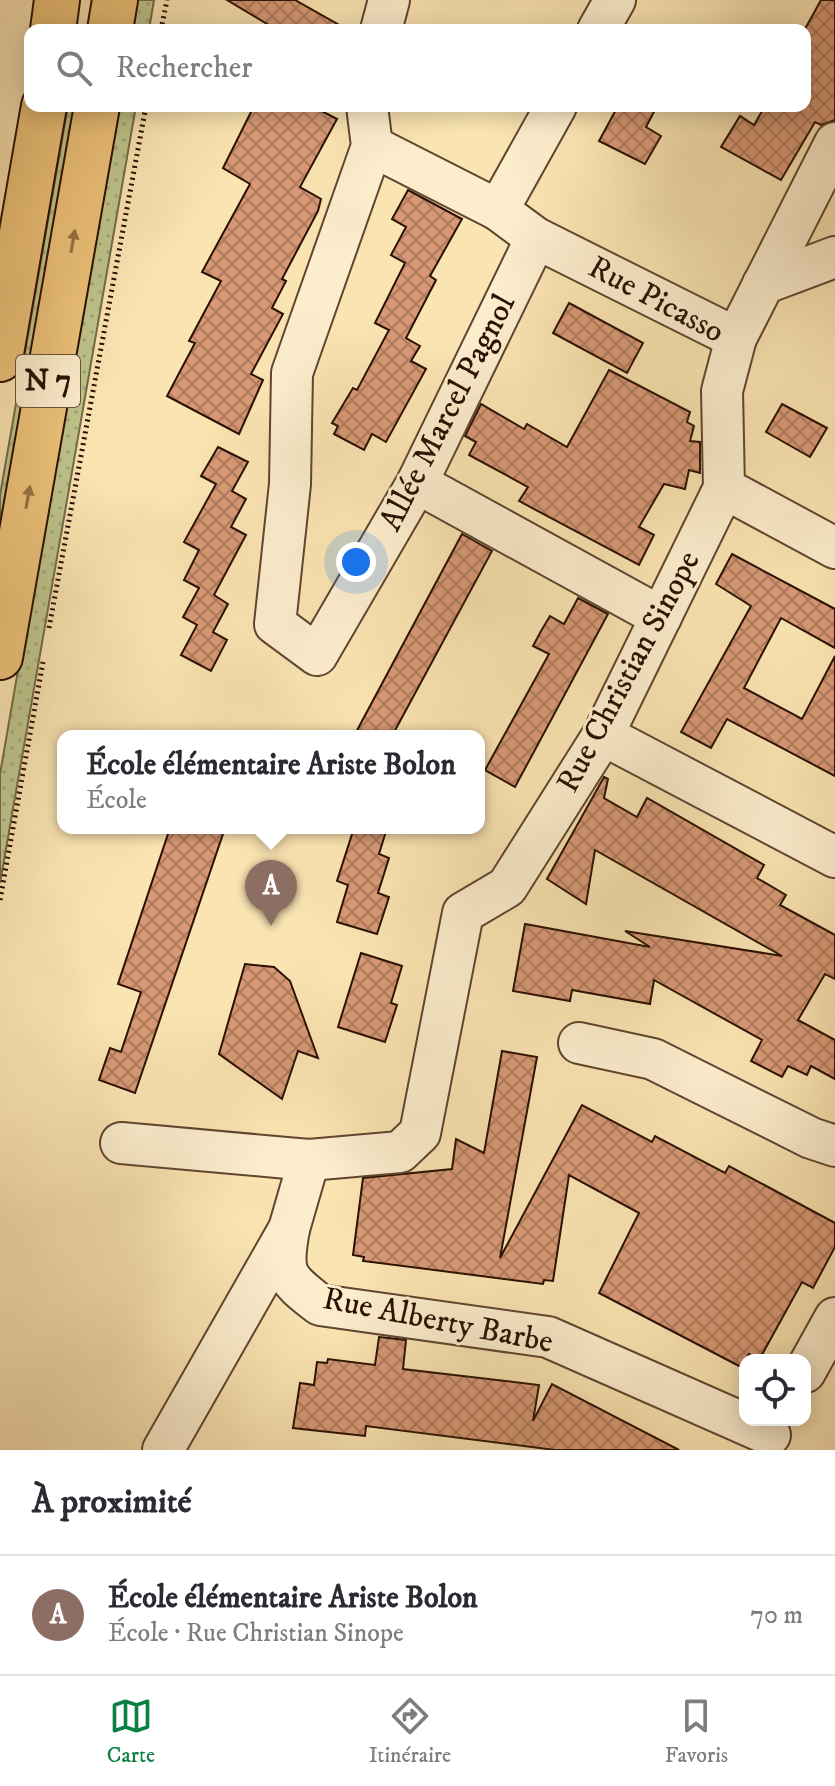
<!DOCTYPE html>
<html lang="fr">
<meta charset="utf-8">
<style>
:root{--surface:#fff;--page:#f7f7f7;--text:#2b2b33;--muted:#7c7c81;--line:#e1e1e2;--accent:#0b8043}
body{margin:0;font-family:"IM FELL DW Pica",serif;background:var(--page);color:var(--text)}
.controls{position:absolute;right:24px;bottom:24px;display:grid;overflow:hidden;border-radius:16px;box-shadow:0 4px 20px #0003}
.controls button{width:72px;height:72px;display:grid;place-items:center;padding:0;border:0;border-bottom:2px solid var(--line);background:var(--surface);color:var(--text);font:40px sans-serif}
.you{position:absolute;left:356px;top:562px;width:28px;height:28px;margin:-20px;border:6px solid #fff;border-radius:50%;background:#1a73e8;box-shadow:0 0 0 12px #1a73e833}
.badge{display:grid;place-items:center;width:52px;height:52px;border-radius:50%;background:var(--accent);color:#fff;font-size:26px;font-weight:700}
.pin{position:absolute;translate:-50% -66px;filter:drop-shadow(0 2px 4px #0008)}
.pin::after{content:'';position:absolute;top:42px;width:28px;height:24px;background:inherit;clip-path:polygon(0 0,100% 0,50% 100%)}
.popup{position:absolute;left:57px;top:730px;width:428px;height:104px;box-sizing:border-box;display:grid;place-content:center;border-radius:16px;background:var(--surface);filter:drop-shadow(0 2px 6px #0005);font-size:26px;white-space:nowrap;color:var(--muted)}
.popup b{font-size:30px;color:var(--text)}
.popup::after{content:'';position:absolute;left:50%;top:100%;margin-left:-16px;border:16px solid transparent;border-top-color:var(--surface)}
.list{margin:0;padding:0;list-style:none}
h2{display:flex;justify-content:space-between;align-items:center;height:104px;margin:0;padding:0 32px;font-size:34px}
h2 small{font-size:26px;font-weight:400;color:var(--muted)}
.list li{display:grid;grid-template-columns:52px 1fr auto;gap:24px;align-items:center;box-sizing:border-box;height:120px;padding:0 32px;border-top:2px solid var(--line)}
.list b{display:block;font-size:30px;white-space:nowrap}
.list p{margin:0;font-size:26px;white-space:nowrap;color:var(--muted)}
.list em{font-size:26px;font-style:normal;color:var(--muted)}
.icon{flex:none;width:44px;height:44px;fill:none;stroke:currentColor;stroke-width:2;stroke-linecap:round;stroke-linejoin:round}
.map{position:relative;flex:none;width:835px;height:1450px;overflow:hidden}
.search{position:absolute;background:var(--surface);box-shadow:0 4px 20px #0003;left:24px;right:24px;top:24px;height:88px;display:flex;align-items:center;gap:20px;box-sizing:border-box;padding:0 28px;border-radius:16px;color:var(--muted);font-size:30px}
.sheet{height:224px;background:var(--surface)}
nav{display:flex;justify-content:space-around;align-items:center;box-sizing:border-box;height:112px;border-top:2px solid var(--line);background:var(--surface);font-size:22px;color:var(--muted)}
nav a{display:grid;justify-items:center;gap:4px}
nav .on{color:var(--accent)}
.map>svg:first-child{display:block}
.grass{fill:url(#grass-dots);stroke:#746a48;stroke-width:2}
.building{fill:url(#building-cross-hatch);stroke:#2b1003;stroke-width:2}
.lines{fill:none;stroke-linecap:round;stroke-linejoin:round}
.minor-casing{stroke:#5f452f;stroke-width:44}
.major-casing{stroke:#2b1003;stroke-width:48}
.path{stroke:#2b1003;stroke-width:5;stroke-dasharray:2 4;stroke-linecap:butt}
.minor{stroke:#fcedcd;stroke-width:40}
.major{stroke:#edc279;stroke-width:44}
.oneway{fill:#967244}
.labels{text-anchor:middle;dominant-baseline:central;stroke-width:6;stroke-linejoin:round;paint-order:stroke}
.shield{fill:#fcedcd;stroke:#6a5240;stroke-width:2}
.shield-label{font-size:30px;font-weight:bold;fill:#2b1003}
.street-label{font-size:32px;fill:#2b1003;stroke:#fcedcd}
</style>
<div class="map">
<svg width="835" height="1450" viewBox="0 0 835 1450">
<defs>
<pattern id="grass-dots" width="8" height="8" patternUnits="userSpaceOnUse" patternTransform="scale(2)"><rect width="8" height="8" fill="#bec48c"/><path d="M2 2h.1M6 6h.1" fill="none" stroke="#a3a777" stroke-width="1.8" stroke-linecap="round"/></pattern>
<pattern id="building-cross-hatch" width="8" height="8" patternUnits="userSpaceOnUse" patternTransform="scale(2)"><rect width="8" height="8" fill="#d79975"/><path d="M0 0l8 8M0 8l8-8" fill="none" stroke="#af7b5e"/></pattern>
</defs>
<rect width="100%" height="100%" fill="#fae4b2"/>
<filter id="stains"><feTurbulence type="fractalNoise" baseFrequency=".0025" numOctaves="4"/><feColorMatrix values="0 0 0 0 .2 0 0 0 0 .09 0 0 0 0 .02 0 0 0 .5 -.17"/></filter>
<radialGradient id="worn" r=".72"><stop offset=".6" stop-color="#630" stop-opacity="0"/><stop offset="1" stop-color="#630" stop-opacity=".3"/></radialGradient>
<g class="grass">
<polygon points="134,0 154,0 149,30 129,30"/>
<polygon points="68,106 87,106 0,603 0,495"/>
<polygon points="116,106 136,106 0,883 0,774"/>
</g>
<g class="building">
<polygon points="227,0 295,0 348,30 277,30"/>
<polygon points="821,0 835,0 835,120 821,125 815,122 781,180 721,147 740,116 754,125 765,106 805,106 805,29"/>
<polygon points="254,106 312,106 337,119 300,187 321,199 318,211 282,279 286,281 272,308 283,314 251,374 263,380 239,434 167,396 195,343 189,341 221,281 202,272 250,184 223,168"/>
<polygon points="618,106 657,106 646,127 661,136 645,164 599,141"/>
<polygon points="408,190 462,219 430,276 436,280 406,338 420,346 411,361 426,369 386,442 372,434 364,450 334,434 338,426 332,423 353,388 357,390 389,330 375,323 405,263 391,255 406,227 392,219"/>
<polygon points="569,303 643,343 627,373 553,333"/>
<polygon points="609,370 690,412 687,422 694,426 690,441 700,442 700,473 689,470 685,489 664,484 639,527 654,535 639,565 519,501 528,487 469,455 476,442 465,436 481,404 524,429 527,424 567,447"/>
<polygon points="782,404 827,428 810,457 766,432"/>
<polygon points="218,447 248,462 232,491 246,499 231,527 246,535 214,595 228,604 213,632 227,640 211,671 181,655 197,625 183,617 199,588 184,580 199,550 184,542 216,484 201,476"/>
<polygon points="462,534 492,551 392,736 354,736"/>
<polygon points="732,554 835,609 835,648 781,618 744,688 802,719 835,656 835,776 727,719 711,748 681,732 751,606 716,584"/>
<polygon points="578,598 608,614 515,787 485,770 549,654 533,646 541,631 550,616 564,624"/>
<polygon points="604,777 608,779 604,798 637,817 647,798 764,865 757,878 786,895 780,905 835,935 835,979 825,974 798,1020 835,1040 835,1079 811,1066 807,1075 788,1066 782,1077 751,1061 762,1040 654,980 650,1004 572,990 570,1001 513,991 525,924 650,947 625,931 782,956 595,850 586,904 547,879"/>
<polygon points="170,828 225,828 135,1093 99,1080 110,1048 121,1052 141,992 118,984"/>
<polygon points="354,828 387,828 379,854 389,858 378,893 389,897 377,934 337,922 348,885 337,881"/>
<polygon points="361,953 402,966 391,1003 397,1005 385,1042 338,1027"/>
<polygon points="245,964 274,967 290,981 318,1058 298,1051 282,1099 219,1054"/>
<polygon points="502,1051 537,1057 500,1258 582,1105 652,1142 655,1136 725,1173 729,1166 835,1223 835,1247 813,1288 802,1282 759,1360 749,1354 743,1368 599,1293 639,1213 569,1175 553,1281 544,1280 543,1284 411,1267 363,1261 364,1257 353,1255 363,1178 452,1169 456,1139 484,1153"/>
<polygon points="379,1337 406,1340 403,1369 539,1385 533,1421 552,1384 679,1450 555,1450 366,1426 365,1436 293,1428 300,1383 314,1385 317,1362 327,1363 328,1359 375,1365"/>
</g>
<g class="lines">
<g class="minor-casing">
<g id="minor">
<polyline points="381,30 389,0"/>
<polyline points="598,30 615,0"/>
<polyline points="367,106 372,146 292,373 290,484 275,624 317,655 417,483 536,238"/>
<polyline points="372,146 498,210 536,238 736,338"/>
<polyline points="498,210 556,106"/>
<polyline points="763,284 835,257"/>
<polyline points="417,483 661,617"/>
<polyline points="724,488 835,548"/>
<polyline points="603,735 835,857"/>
<polyline points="579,1043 653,1059 811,1138 835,1146"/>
<polyline points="121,1143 309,1160 400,1152 420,1133 463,913 507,887 603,735 724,488 722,391 736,338 835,143"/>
<path d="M289,1229C281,1274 284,1277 320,1305L548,1337L770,1435"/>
<polyline points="805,1372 835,1318"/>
<polyline points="163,1450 289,1229 309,1160"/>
</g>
</g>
<g class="major-casing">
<g id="major">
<polyline points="53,30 57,0"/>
<polyline points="110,30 115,0"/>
<polyline points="0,359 44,106"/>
<polyline points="0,657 97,106"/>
</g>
</g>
<g class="path">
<polyline points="161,30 167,0"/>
<polyline points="49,628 146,106"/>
<polyline points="0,900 43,662"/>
</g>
<use href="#minor" class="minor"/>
<use href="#major" class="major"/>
</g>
<defs><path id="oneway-solid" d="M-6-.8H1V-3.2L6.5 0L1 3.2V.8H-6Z" transform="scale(2)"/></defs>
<g class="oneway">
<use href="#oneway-solid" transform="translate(73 241) rotate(-80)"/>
<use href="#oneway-solid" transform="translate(28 497) rotate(-80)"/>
</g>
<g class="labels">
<rect class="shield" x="16" y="355" width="64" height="52" rx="6"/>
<g class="shield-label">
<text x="48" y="381">N 7</text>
</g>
<g class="street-label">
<text transform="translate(656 300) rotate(28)">Rue Picasso</text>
<text transform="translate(448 413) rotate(-63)">Allée Marcel Pagnol</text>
<text transform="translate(629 672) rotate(-62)">Rue Christian Sinope</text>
<text transform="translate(438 1321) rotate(11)">Rue Alberty Barbe</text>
</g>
</g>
<rect width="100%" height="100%" filter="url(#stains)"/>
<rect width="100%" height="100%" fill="url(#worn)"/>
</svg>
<div class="controls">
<button><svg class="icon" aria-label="locate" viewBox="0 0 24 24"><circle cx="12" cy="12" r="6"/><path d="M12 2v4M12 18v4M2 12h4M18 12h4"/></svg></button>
</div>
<div class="you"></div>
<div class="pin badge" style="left:271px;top:926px;background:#8d6e63">A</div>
<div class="popup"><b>École élémentaire Ariste Bolon</b>École</div>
<div class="search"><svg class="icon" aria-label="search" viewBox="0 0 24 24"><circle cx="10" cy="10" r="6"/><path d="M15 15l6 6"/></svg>Rechercher</div>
</div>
<section class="sheet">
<h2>À proximité<small></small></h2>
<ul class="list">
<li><span class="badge" style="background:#8d6e63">A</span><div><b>École élémentaire Ariste Bolon</b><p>École · Rue Christian Sinope</p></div><em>70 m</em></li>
</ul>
</section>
<nav>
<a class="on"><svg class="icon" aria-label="map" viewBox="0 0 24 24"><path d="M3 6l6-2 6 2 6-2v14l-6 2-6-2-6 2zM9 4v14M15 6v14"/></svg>Carte</a>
<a><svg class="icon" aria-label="directions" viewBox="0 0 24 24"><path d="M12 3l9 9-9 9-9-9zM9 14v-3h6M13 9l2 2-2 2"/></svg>Itinéraire</a>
<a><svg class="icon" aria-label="saved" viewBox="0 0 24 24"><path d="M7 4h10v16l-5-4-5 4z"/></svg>Favoris</a>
</nav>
